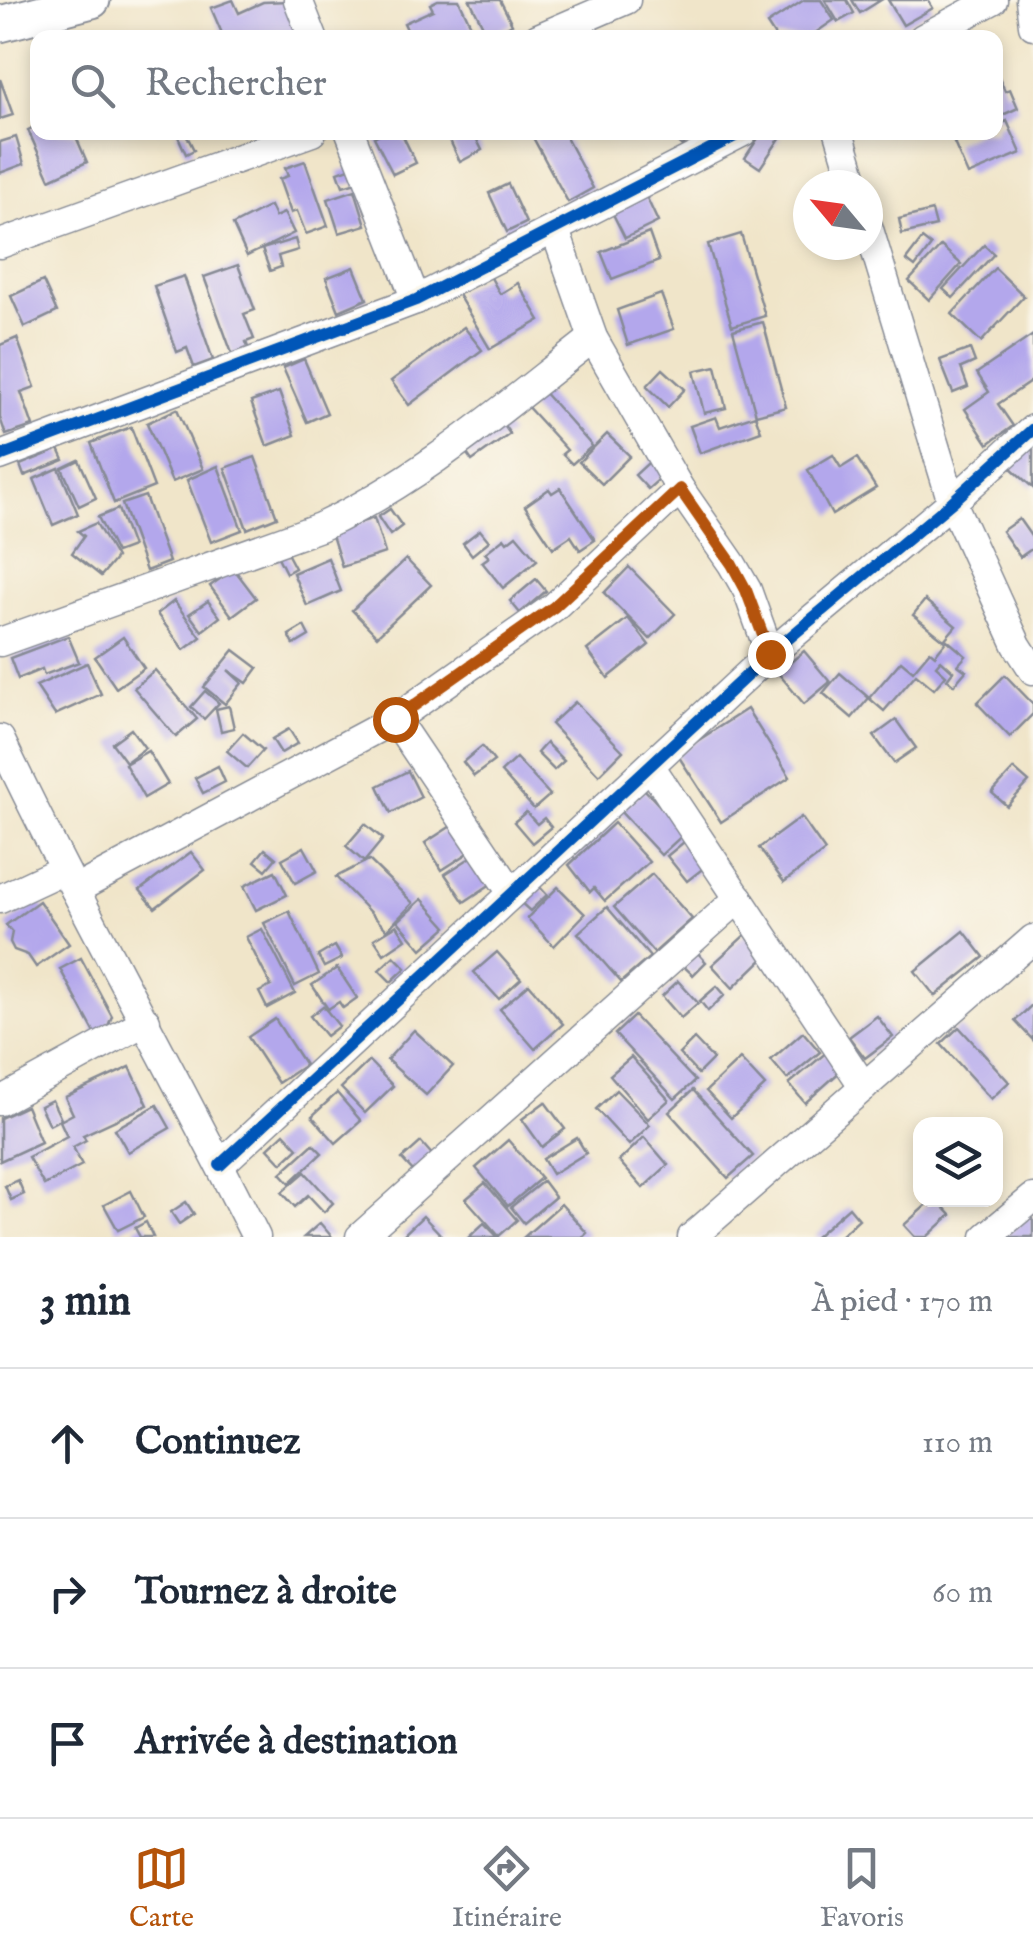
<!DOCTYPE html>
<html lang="fr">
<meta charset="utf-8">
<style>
:root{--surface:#fff;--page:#f6f6f7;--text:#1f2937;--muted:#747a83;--line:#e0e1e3;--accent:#b45309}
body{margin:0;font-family:"IM FELL English",serif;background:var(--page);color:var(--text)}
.controls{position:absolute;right:30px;bottom:30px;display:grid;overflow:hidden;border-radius:20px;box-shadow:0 5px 15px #0003}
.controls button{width:90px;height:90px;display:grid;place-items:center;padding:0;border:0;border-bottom:2px solid var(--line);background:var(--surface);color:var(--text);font:50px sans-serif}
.compass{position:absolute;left:793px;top:170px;width:90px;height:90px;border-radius:50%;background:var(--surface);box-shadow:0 5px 15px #0003;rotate:299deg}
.stop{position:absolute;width:30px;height:30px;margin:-22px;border:8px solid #b45309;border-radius:50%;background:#fff}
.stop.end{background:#b45309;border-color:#fff;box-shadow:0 2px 10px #0008}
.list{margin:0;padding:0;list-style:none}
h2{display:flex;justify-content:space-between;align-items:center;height:130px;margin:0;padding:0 40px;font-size:42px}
h2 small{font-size:32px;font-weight:400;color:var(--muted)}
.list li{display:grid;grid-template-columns:65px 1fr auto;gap:30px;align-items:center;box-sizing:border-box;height:150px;padding:0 40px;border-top:2px solid var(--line)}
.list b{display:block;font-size:38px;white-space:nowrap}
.list em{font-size:32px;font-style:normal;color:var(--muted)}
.icon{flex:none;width:55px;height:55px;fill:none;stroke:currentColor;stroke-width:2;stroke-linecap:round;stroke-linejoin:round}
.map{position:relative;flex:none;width:1033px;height:1237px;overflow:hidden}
.search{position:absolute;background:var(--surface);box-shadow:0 5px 15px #0003;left:30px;right:30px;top:30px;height:110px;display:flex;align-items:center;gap:25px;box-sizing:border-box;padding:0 35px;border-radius:20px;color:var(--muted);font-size:38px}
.sheet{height:580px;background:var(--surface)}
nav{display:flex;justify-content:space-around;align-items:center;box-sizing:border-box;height:140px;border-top:2px solid var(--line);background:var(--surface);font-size:28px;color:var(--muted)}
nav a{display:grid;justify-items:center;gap:5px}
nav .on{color:var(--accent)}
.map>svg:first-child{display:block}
.building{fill:#b3a7ec}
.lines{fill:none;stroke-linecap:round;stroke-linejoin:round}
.minor-casing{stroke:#868a94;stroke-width:31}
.major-casing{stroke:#868a94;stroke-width:39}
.minor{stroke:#fff;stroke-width:28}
.major{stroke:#fff;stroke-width:35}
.cycleway-casing{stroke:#fbf7ec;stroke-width:19}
.cycleway{stroke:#0057b8;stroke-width:12}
.route{stroke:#b45309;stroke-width:12}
</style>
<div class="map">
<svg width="1033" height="1237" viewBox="0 0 1033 1237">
<rect width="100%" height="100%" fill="#fbf7ec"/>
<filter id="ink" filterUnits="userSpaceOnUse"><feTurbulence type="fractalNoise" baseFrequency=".01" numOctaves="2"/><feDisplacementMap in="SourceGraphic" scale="20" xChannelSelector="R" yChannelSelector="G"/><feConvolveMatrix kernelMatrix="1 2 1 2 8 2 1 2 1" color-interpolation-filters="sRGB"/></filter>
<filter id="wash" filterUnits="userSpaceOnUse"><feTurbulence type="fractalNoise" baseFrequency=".0048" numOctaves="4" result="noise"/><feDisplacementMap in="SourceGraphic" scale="40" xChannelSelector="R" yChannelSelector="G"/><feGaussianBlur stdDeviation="2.25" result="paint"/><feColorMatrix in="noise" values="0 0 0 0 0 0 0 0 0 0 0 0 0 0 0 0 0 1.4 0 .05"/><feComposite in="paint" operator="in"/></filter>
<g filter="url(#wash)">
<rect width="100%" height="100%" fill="#f0e5c9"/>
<g id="blocks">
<g class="building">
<polygon points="233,0 239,13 263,2 289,1 304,38 224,38 211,8"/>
<polygon points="438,0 459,0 477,38 411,38 404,23 433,10 430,4"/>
<polygon points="470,0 500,0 512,24 488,36"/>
<polygon points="804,0 821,0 834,20 808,38 776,38 767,24"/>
<polygon points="825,0 847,0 854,13 838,22"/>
<polygon points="852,0 881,0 860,13"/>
<polygon points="888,0 928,0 933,8 903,25"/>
<polygon points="996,70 1005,91 1010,89 1018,108 996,118"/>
<polygon points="0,79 13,115 0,119"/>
<polygon points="1007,121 1021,153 968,175 954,143 979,132 996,132 996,126"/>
<polygon points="38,125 38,132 74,132 87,162 50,179 28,130"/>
<polygon points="176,132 185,132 194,150 186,154"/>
<polygon points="383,132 401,132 416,163 393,174 374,137"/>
<polygon points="446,132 473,132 482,150 460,162"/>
<polygon points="530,132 563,132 593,188 568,202"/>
<polygon points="666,132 693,132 682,146"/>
<polygon points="762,132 772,132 780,138 760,168 745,158"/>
<polygon points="16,137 24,164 0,173 0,142"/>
<polygon points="305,161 328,226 306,234 297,211 291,213 279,179 288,176 285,168"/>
<polygon points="363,163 378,209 366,213 356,182 343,186 338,172"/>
<polygon points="508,184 526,223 507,232 489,193"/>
<polygon points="355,190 366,225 339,233 328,199"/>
<polygon points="646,196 658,222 625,238 612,212"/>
<polygon points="270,206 275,217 284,213 294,233 247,256 233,225"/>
<polygon points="932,211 936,226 902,234 899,219"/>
<polygon points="649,233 659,261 612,279 601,252"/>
<polygon points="741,234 765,316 732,326 708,244"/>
<polygon points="295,239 298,250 278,256 281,267 270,271 262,249"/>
<polygon points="922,239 931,246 915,267 906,260"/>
<polygon points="984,245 994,254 953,298 943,289"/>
<polygon points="941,246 961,264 929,300 909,281"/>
<polygon points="238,265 255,310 244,314 254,339 246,342 250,353 234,359 204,277"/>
<polygon points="354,267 367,299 339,311 326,278"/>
<polygon points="995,268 1024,296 981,342 952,314"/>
<polygon points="489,274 500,294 518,283 540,320 490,349 457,293"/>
<polygon points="184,276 213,360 194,367 187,348 177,352 154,286"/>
<polygon points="43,281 57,312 25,327 11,296"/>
<polygon points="661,294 674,329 628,345 617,310"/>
<polygon points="763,322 786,407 756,415 733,330"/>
<polygon points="464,327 482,350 409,405 391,381"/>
<polygon points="1033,335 1033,380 998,404 1013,426 988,444 965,409 989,392 977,373"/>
<polygon points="17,338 35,387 21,392 33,426 6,435 0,418 0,345"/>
<polygon points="970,349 975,362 961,368 968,387 953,393 940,360"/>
<polygon points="304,359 327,413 307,422 283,368"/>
<polygon points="716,366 726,408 704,413 694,371"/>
<polygon points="663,369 685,389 668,407 647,386"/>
<polygon points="542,390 592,446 572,464 562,454 567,450 526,405"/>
<polygon points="279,392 295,435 267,446 251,402"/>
<polygon points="177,409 203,469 172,482 147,423"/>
<polygon points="755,415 761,431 700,453 690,426 716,417 720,427"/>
<polygon points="501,421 510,434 472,461 463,448"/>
<polygon points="131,427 154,487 114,503 91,443"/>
<polygon points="607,434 630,456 602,484 579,462"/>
<polygon points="1033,447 1033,488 1009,466"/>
<polygon points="59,449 64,460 24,476 20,465"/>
<polygon points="661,451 674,466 648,489 635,475"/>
<polygon points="833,455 841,468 857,458 876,488 832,515 808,470"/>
<polygon points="255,457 277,517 247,529 225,468"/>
<polygon points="79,460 96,498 79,506 62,468"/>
<polygon points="218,466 242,530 211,542 187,480"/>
<polygon points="59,468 78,514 53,525 34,479"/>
<polygon points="560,488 595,540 580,550 571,536 553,548 525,506 549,489 552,493"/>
<polygon points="145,496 169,562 146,571 122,504"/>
<polygon points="118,509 132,547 116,553 98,517"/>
<polygon points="390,509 402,526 390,535 378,517"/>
<polygon points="374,518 385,553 342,567 331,532"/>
<polygon points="1019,519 1033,539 1033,548 1020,557 1002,531"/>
<polygon points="96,523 116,558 101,576 72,553 84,536 78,531"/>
<polygon points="480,530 489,541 472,555 463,543"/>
<polygon points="516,535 537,560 503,588 482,562 489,557 485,553 504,538 507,542"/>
<polygon points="287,553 295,568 286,573 278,557"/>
<polygon points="328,558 341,591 307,606 293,573"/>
<polygon points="406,559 431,585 377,636 352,610"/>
<polygon points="629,567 675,614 650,639 604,593"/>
<polygon points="234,569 256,598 232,616 210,586"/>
<polygon points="536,579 546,591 520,613 510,601"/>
<polygon points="925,600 956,626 944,640 913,615"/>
<polygon points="174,601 201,637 184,650 157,614"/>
<polygon points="208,601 220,617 202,631 189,614"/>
<polygon points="628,618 649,645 608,678 587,650"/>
<polygon points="304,626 309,636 294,645 289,635"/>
<polygon points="68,636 79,662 44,675 42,669 18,679 10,658"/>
<polygon points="123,637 144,668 116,688 95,657"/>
<polygon points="947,640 966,656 958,665 966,671 954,685 947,679 953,671 941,660 936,666 946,675 934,689 916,674 884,711 869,698 901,661 913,671 930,651 935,655"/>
<polygon points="234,650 258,668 247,683 228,670 242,683 225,704 204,687"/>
<polygon points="804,651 830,682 804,704 778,673"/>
<polygon points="87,663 101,694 55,715 36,686"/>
<polygon points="155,670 197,719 176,737 134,688"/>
<polygon points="840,673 869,698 852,718 823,693"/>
<polygon points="1005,675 1033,704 1033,714 1010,737 977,703"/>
<polygon points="205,691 219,703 204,719 191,707"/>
<polygon points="575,702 623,751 599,775 551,724"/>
<polygon points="229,706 234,728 221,731 216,709"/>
<polygon points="747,709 790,777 721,822 677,754"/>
<polygon points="896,720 916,748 894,763 874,736"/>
<polygon points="131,729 145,748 126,762 112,743"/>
<polygon points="289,729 298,743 281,753 272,739"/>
<polygon points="243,733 263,750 247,768 227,751"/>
<polygon points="546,743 564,761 554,770 537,753"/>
<polygon points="482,746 494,761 474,776 463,762"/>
<polygon points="148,751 168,784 144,798 125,764"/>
<polygon points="516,758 550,795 534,809 501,772"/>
<polygon points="218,766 225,782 203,793 195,778"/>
<polygon points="1014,769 1029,782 1007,806 992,793"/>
<polygon points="408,771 421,797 391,813 378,786"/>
<polygon points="644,789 685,833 661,855 620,811"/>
<polygon points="526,812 537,824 544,818 551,827 532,843 514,822"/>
<polygon points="801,817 825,851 784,882 759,848"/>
<polygon points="459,821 476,848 442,870 425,843"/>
<polygon points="614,823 649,862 605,901 594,888 590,892 569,865"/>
<polygon points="365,824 383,839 364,862 346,846"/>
<polygon points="690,837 710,863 687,881 667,856"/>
<polygon points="304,847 317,871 295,883 282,859"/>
<polygon points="265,849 276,858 266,870 255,861"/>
<polygon points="191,852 205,870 155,908 140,890"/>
<polygon points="473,856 491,884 464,902 445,874"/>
<polygon points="369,860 413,903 387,930 336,877"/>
<polygon points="275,871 287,895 256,910 244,886"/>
<polygon points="652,874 692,919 654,953 614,907"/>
<polygon points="537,884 547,895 530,911 519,901"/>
<polygon points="558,887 585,914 554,946 527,918"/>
<polygon points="422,899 447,927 422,949 398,921"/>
<polygon points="39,901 69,944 36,967 28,955 14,950 10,942 12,932 6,925"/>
<polygon points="607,907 650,957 621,982 578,933"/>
<polygon points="289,911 319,974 295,986 264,923"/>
<polygon points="397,925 406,939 384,954 374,939"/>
<polygon points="262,929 295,993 267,1008 259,992 271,986 246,937"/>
<polygon points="964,931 984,957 935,996 915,971"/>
<polygon points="746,934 766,956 733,988 712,965"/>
<polygon points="335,946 342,958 324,967 318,956"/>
<polygon points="695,950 706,962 693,975 681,964"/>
<polygon points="497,952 521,979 499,999 474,972"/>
<polygon points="394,956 406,968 391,982 379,970"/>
<polygon points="81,958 112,1016 106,1031 97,1037 60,969"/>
<polygon points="337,968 357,998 343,1008 339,1002 328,1009 312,985"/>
<polygon points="678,981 698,1003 681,1018 662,996"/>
<polygon points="529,984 563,1024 535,1049 500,1009"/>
<polygon points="717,986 725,995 708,1011 700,1001"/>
<polygon points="1033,1004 1033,1040 1015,1021"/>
<polygon points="323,1006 339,1026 326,1036 310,1016"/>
<polygon points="634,1016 695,1081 675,1099 615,1034"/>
<polygon points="877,1016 893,1037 865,1058 849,1037"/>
<polygon points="275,1019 305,1065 278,1083 248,1037"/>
<polygon points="959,1027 1009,1082 991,1099 941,1044"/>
<polygon points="414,1030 453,1066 426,1095 387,1060"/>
<polygon points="803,1032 820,1052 787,1079 771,1060"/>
<polygon points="694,1039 713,1059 698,1074 679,1054"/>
<polygon points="828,1051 843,1069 805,1103 789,1084"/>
<polygon points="631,1057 669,1100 648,1119 610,1075"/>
<polygon points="740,1059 765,1086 731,1118 706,1091"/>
<polygon points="369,1061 393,1086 365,1113 341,1088"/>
<polygon points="130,1067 148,1105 83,1135 86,1140 73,1147 82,1165 44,1185 28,1157 67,1136 60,1121 73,1114 65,1097"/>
<polygon points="616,1090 650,1125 629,1145 596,1109"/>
<polygon points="693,1090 753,1156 728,1178 669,1112"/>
<polygon points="337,1093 361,1121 336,1143 312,1116"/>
<polygon points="52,1100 61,1119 49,1125 40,1106"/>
<polygon points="545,1102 565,1129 542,1147 522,1119"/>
<polygon points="157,1105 170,1128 128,1152 115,1129"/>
<polygon points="26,1106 41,1142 0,1161 0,1118"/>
<polygon points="284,1133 298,1148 282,1163 268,1148"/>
<polygon points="644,1137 668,1165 643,1188 619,1161"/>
<polygon points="577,1138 586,1153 552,1174 543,1159"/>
<polygon points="508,1140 541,1178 508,1206 476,1168"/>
<polygon points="421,1142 435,1158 416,1174 402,1159"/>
<polygon points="313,1144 322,1153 290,1183 281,1173"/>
<polygon points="305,1172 333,1203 324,1212 308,1195 295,1207 282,1192"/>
<polygon points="18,1180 24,1194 11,1200 5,1186"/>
<polygon points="543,1181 555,1197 524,1223 511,1207"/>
<polygon points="485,1183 517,1220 499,1236 466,1199"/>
<polygon points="131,1191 144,1217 118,1230 104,1205"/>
<polygon points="932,1200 937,1200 951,1215 927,1237 915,1237 904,1225"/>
<polygon points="186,1202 194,1214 179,1224 171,1212"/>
<polygon points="561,1204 587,1233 583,1237 524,1237"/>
<polygon points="849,1207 859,1219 839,1237 815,1237"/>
<polygon points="423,1216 443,1237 401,1237"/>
<polygon points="1030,1216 1033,1219 1033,1237 1004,1237"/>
<polygon points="146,1222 153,1237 140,1237 135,1228"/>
<polygon points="320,1223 332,1237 304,1237"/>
<polygon points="484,1223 498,1237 469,1237"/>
</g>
</g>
</g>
<g filter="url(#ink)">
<use href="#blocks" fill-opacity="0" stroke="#868a94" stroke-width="2.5"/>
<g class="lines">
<g class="minor-casing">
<g id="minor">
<polyline points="298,0 313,38"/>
<polyline points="1030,0 1033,25"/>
<polyline points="538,38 626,0"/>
<polyline points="923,38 993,0"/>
<polyline points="350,132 416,300"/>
<polyline points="839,132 855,185"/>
<polyline points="868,226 952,502 1017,645 1033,670"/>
<polyline points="555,230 593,338 680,489 732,564 747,590 770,654"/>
<polyline points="0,244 312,132"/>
<polyline points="0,456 416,300 743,132"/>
<path d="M0,642L320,527C421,480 505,406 593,338"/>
<polyline points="395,719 512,893"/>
<path d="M0,739C80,908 173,1070 256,1237"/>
<polyline points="651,767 864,1087"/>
<polyline points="75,890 395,719 554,607 680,489"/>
<polyline points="0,899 62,870"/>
<polyline points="0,1101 146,1021"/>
<polyline points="220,1165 770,654 952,502 1033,429"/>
<polyline points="360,1237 739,898"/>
<polyline points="692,1237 1033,939"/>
<polyline points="986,1237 1033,1198"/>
</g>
</g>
<g class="major-casing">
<polyline id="major" points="0,24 92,0"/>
</g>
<use href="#minor" class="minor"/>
<use href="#major" class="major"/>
<g class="cycleway-casing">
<g id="cycleway">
<polyline points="0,456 416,300 743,132"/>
<polyline points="220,1165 770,654 952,502 1033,429"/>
</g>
</g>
<use href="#cycleway" class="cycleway"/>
</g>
</g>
<g class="lines" filter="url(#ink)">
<polyline class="route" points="395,719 554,607 680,489 732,564 746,590 770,654"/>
</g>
</svg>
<div class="controls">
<button><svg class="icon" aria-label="layers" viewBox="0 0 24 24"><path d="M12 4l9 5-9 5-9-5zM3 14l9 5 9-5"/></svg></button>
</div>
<svg class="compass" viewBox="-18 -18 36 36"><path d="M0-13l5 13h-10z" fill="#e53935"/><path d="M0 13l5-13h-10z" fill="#747a83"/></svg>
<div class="stop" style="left:395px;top:719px"></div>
<div class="stop end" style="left:770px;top:654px"></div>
<div class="search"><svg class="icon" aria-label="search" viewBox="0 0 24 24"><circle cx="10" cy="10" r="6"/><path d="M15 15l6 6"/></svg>Rechercher</div>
</div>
<section class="sheet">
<h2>3 min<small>À pied · 170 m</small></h2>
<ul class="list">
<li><svg class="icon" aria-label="ahead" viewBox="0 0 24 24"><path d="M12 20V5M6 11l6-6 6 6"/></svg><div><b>Continuez</b></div><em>110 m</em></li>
<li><svg class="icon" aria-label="right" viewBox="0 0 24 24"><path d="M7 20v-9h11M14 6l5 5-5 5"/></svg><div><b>Tournez à droite</b></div><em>60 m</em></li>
<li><svg class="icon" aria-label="arrive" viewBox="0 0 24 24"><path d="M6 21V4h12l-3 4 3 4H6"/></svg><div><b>Arrivée à destination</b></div></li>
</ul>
</section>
<nav>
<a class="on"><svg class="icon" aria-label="map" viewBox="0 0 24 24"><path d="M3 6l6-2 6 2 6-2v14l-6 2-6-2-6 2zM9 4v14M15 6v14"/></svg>Carte</a>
<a><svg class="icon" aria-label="directions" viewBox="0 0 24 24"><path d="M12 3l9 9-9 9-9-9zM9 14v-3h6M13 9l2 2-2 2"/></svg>Itinéraire</a>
<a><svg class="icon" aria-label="saved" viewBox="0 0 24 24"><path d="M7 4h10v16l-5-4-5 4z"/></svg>Favoris</a>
</nav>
